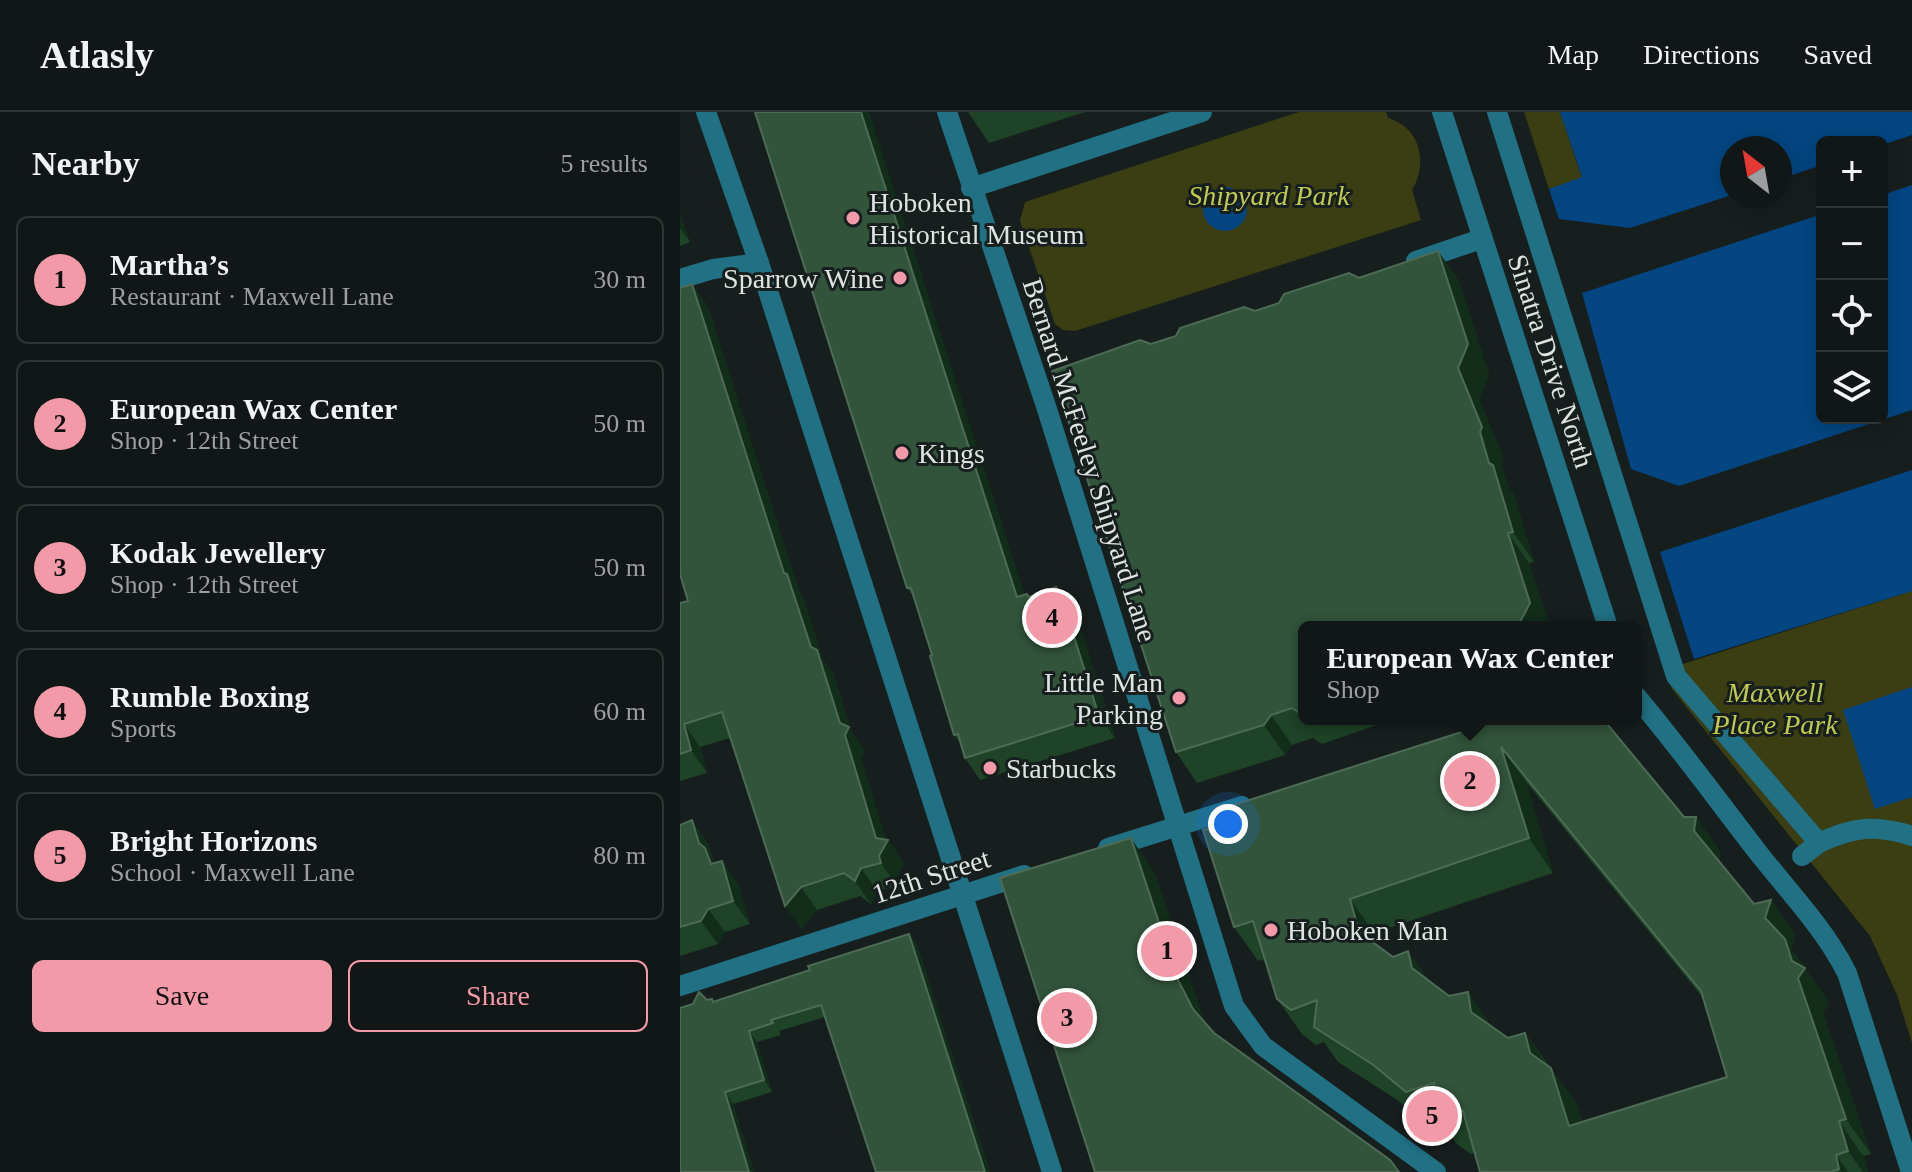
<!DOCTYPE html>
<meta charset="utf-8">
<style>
:root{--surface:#111716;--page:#1a201f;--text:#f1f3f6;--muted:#9c9fa1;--line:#303635;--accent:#f39aa9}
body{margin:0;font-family:"Times New Roman",serif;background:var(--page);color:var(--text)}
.controls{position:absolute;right:24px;top:24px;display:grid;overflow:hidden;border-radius:12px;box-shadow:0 4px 20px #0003}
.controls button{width:72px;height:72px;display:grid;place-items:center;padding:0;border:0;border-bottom:2px solid var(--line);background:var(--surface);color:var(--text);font:40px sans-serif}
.compass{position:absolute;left:1040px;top:24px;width:72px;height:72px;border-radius:50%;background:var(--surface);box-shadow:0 4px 20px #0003;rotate:329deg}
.you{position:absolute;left:548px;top:712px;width:28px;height:28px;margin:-20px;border:6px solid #fff;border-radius:50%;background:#1a73e8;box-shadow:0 0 0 12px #1a73e833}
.badge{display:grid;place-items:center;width:52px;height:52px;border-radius:50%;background:var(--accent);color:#111;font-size:26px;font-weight:700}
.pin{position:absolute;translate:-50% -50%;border:4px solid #fff;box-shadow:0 2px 8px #0006}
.popup{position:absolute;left:618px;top:509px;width:344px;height:104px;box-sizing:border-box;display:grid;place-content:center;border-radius:12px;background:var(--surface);filter:drop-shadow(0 2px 6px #0005);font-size:26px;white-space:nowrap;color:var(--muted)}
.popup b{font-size:30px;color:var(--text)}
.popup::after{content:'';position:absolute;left:50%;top:100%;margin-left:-16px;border:16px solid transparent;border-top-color:var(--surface)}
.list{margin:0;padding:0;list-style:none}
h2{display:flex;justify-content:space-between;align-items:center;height:104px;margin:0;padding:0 32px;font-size:34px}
h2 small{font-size:26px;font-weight:400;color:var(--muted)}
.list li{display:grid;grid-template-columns:52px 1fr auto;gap:24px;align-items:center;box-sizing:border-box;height:128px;margin:0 16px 16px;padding:0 16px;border:2px solid var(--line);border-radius:12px}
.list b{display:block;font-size:30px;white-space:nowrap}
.list p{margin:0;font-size:26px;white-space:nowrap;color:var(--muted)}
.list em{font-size:26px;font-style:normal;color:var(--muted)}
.actions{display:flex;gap:16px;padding:24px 32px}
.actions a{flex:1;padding:18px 0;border:2px solid var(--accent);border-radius:12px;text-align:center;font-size:28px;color:var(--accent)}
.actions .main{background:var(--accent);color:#111}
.icon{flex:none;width:44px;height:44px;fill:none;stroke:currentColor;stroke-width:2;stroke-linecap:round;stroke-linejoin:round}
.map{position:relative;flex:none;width:1232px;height:1060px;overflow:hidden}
header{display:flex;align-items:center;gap:48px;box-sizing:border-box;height:112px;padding:0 40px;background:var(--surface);border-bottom:2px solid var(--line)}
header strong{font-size:38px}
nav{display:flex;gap:44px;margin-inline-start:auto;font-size:28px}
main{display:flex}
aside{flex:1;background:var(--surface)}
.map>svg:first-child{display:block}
.green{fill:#3b3e12}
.water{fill:#034682}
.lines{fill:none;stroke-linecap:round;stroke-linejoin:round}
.minor{stroke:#217084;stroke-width:20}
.wall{fill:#1e4326;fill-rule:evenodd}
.shaded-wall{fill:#122d1a}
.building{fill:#32543b;stroke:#4d6b55;stroke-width:2;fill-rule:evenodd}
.poi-dot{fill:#f39aa9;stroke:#171f1e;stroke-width:3}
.labels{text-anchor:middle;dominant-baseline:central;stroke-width:6;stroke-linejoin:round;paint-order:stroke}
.park-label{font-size:28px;font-style:italic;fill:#c1ca4e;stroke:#171f1e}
.poi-label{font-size:28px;fill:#dfe4e3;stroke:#171f1e;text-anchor:start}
.street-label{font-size:28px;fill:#dfe4e3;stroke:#171f1e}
</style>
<header>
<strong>Atlasly</strong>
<nav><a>Map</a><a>Directions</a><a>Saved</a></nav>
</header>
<main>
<aside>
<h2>Nearby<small>5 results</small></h2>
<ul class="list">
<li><span class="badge">1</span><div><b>Martha’s</b><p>Restaurant · Maxwell Lane</p></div><em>30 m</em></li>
<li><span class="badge">2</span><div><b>European Wax Center</b><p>Shop · 12th Street</p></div><em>50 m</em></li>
<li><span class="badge">3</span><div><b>Kodak Jewellery</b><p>Shop · 12th Street</p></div><em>50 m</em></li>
<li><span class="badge">4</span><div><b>Rumble Boxing</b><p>Sports</p></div><em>60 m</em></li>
<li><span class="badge">5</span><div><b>Bright Horizons</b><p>School · Maxwell Lane</p></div><em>80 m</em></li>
</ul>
<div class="actions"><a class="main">Save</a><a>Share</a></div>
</aside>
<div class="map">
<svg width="1232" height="1060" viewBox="0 0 1232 1060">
<rect width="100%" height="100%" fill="#171f1e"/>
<g class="green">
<path d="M619,0H706L708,6C741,16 748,51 732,78L741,108L395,219L383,218L375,212L340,109L345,90Z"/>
<polygon points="844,0 880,0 902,66 869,77"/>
<polygon points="1232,479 1232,575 1164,598 1195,696 1232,685 1232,931 1217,883 1190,824 1023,616 992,577 984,558"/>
</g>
<g class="water">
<polygon points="880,0 1232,0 1232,23 1202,33 1202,30 1142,30 1142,53 1100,67 1100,36 1052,36 1052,83 950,116 879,107 869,77 902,65"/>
<polygon points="1232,73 1232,298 999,374 951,357 902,181 1142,102 1142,306 1202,306 1202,83"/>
<circle cx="545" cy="97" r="22"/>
<polygon points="1232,358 1232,479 1014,547 980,440"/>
<polygon points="1232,575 1232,685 1195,697 1163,598"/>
</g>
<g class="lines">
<g class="minor">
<polyline points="26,0 79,151 372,1060"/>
<polyline points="267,0 366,294 554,894 583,934 756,1060"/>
<polyline points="762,0 928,515"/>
<path d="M817,0L996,564L1139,731C1173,715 1196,712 1232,724"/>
<polyline points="291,76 522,0"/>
<polyline points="736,149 801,127"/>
<polyline points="0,167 33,157 79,151"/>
<path d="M956,584C999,635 1039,690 1080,743C1111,782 1144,816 1167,861L1231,1060"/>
<polyline points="428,736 562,694"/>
<polyline points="1122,744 1139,731"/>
<polyline points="0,874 344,763"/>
</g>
</g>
<g class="wall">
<polygon points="75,0 345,483 349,485 376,475 391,497 396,513 402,521 435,626 300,668 285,646 281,632 274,623 252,543 235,487 227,476"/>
<polygon points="288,0 405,0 309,31"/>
<polygon points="0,102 10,130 0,134"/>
<polygon points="758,139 779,169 809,263 799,287 823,345 821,350 828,375 834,383 854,450 849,451 870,515 624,515 624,607 709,607 708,609 642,632 633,626 612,633 605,643 517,671 496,640 471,232"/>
<polygon points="12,172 28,195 119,479 123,485 143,548 153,561 171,619 185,639 181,646 206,728 208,728 224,752 215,767 217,774 197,779 191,792 180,784 137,798 121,817 50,626 20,635 27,661 0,669 0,491 8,489"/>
<path d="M822,607L1004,705H1016L1040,740L1039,750L1074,792L1091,788L1115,823L1111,836L1149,891L1143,901L1191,1042L1183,1044L1188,1060H800L795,1040L791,1042L777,1032L762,1011L750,1015L716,987L658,950L644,930L636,933L622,922L597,887L585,847L578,849L554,815L541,713ZM846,670L1024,887L1047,965L902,1010L896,991L845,921L828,926L811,914L788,880L769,884L749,869L728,839L713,845L697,834L694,821L873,761Z"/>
<polygon points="0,713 28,731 33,747 35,751 42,749 58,772 70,812 45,820 38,832 0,844"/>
<polygon points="237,833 310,1060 196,1060 145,905 99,919 101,923 77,930 92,980 53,992 74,1060 0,1060 27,888 34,890"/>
</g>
<g class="shaded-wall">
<polygon points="181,0 189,0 353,508 337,485"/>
<polygon points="0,102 10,130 0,116"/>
<polygon points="758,139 779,169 809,263 799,287 823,345 821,350 828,375 834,383 854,450 833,420 778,256"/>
<polygon points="12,172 28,195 119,479 123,485 143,548 153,561 171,619 185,639 181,646 207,730 208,728 224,752 215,767 217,774 201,751 196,726 160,611 104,461"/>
<polygon points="828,421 849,451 870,515 838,514"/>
<polygon points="376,475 391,497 396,513 402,521 435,626 419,604"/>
<polygon points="591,603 612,633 605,643 584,613"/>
<polygon points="4,612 20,635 27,661 11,638"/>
<polygon points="821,635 846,670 873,761 849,726"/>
<polygon points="1016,705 1040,740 1038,754 1014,719"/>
<polygon points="12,708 28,731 33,747 41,759 31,752 19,731"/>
<polygon points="451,726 475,761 522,903 538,932 513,897 498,868"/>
<polygon points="42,749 58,772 70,812 53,789"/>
<polygon points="181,756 197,779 191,792 175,769"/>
<polygon points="121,775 137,798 121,817 105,794"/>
<polygon points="670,787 694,821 703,855 679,820"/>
<polygon points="1091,788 1115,823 1111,836 1149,891 1143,901 1191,1042 1166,1007 1085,806"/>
<polygon points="28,797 45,820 38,832 21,809"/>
<polygon points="229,822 237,833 310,1060 305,1060"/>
<polygon points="728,839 752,874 732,856"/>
<polygon points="788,880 812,915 791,900"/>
<polygon points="69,919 77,930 92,980 84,968"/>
<polygon points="845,921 869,956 850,941"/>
<polygon points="871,956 896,991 913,1049 889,1014"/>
<polygon points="45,980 53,992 74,1060 69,1060"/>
<polygon points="1159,1009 1183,1044 1188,1060 1183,1060 1168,1039"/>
<polygon points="1156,1043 1168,1060 1161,1060 1159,1057"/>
</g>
<g class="building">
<polygon points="75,0 181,0 337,485 347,482 349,485 376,475 383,499 386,499 419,604 285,646 278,622 274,623 250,544 252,543 231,476 227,476"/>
<polygon points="758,139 788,232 778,256 802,315 800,320 809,351 813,353 833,420 828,421 850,491 838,514 836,515 624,515 624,601 621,602 612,596 591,603 584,613 496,640 372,259 460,228 471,232 496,224 500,216 564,195 575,199 599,191 604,182 669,161 679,166"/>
<polygon points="12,172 104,461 107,462 131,535 137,538 160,611 169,615 165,623 196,726 208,728 199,744 201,751 181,756 175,769 164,761 121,775 105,794 42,600 4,612 11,638 0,642 0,491 8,489 0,462 0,176"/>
<path d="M822,607H923L1004,705H1016L1014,719L1074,792L1091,788L1085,806L1105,827L1112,849L1125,856L1118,866L1166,1007L1159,1009L1168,1039L1156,1043L1159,1057L1151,1060H800L783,999L767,1007L752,997L754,971L726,980L692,952L634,915L637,888L611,898L597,887L573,809L554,815L523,718L541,713L538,698ZM821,635L1021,879L1047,965L889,1014L871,956L850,941L845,921L828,926L791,900L788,880L769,884L732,856L728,839L713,845L679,820L670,787L849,726Z"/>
<polygon points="12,708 19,731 25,736 31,752 42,749 53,789 28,797 21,809 0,815 0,713"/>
<polygon points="451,726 498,868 513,897 534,921 710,1048 719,1060 415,1060 320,766"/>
<polygon points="229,822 305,1060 196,1060 141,893 91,908 93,911 69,919 84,968 45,980 69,1060 0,1060 0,896 13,892 19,880 27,888 32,887 33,890 130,858 128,854"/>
</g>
<g class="poi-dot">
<circle cx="173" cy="106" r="8"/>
<circle cx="220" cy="166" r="8"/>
<circle cx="222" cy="341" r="8"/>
<circle cx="499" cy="586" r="8"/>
<circle cx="310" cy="656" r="8"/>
<circle cx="591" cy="818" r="8"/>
</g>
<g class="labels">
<g class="park-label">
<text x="589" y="83">Shipyard Park</text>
<text x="1095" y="580">Maxwell<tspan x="1095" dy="32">Place Park</tspan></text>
</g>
<g class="poi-label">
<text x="189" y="90">Hoboken<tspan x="189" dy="32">Historical Museum</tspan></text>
<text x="204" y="166" text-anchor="end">Sparrow Wine</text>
<text x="238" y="341">Kings</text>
<text x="483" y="570" text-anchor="end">Little Man<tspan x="483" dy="32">Parking</tspan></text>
<text x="326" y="656">Starbucks</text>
<text x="607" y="818">Hoboken Man</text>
</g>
<g class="street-label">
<text transform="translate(871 249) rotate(72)">Sinatra Drive North</text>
<text transform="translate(410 348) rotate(72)">Bernard McFeeley Shipyard Lane</text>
<text transform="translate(251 764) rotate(-18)">12th Street</text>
</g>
</g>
</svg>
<div class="controls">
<button>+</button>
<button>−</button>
<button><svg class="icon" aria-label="locate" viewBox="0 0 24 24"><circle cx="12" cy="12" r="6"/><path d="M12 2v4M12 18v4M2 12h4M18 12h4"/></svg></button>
<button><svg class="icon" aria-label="layers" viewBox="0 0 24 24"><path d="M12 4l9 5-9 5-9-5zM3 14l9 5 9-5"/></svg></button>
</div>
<svg class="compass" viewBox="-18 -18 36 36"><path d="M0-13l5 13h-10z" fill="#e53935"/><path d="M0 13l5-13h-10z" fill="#9c9fa1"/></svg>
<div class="you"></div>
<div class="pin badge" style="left:487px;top:839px">1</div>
<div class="pin badge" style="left:790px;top:669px">2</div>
<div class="popup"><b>European Wax Center</b>Shop</div>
<div class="pin badge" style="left:387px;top:906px">3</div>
<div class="pin badge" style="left:372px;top:506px">4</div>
<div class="pin badge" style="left:752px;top:1004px">5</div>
</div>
</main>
